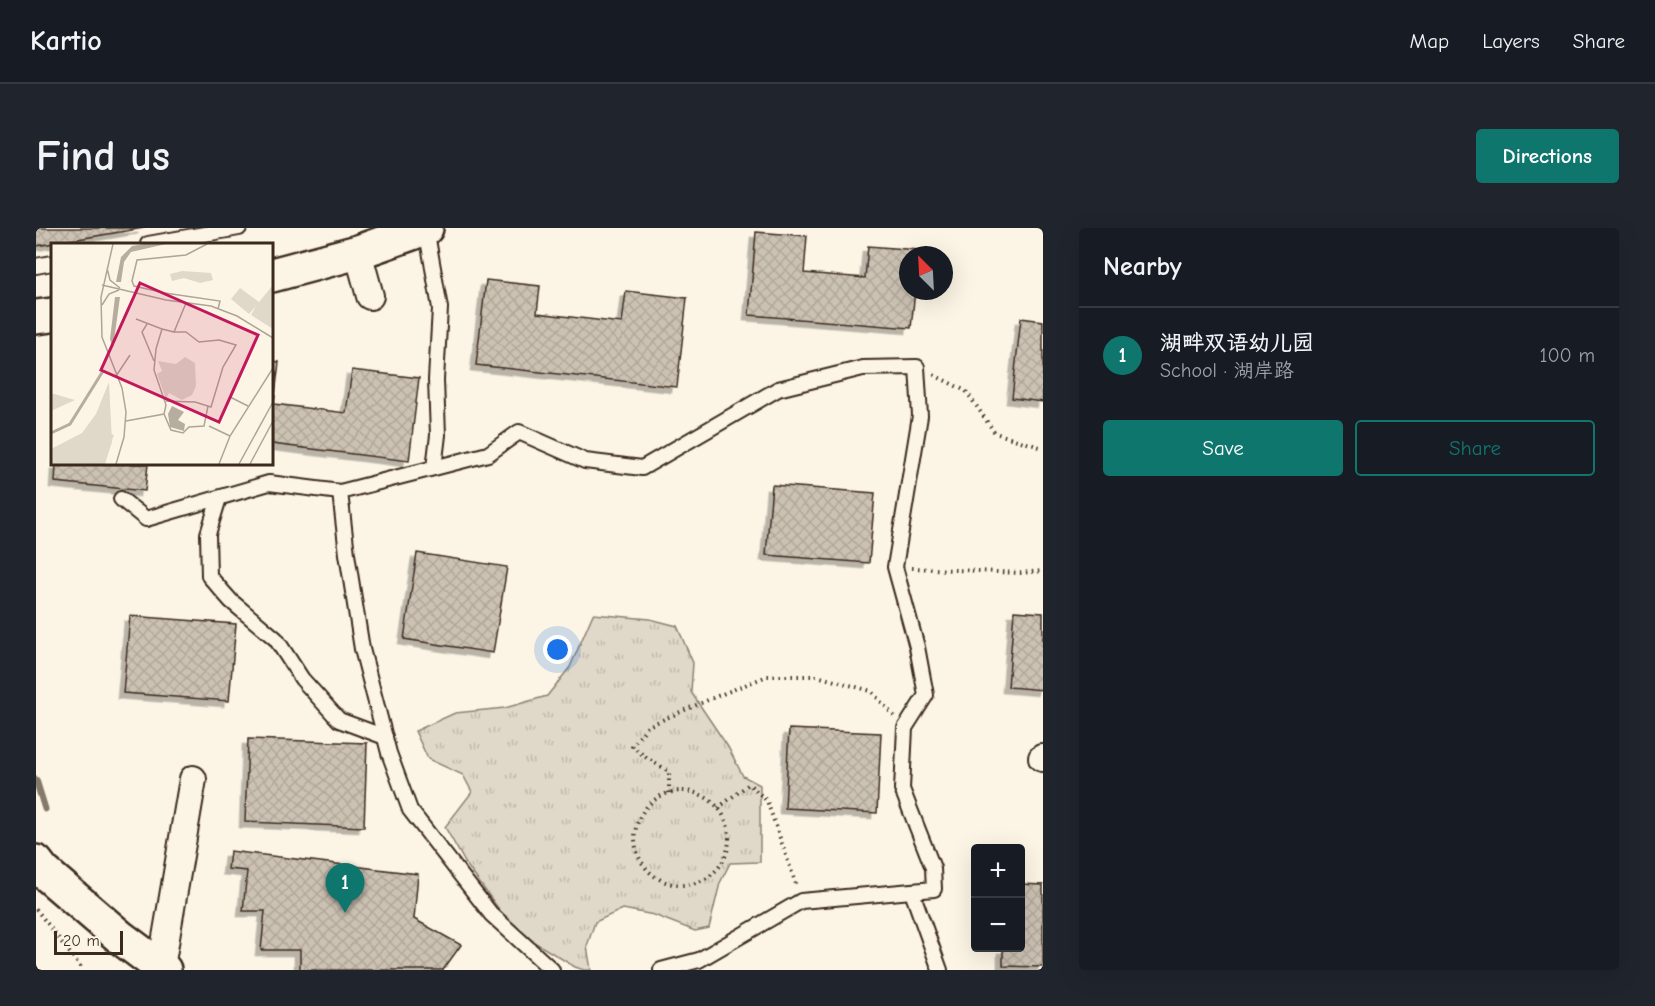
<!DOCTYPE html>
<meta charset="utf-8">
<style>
:root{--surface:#171b24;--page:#20242c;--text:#f1f3f6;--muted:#9ea1a6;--line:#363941;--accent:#0f766e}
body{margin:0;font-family:"Comic Neue","LXGW WenKai TC",sans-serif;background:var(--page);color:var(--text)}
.controls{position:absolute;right:18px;bottom:18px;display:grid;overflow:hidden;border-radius:6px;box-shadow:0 6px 24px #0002}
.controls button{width:54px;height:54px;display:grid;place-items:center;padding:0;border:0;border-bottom:2px solid var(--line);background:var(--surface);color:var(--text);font:30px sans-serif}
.compass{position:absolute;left:863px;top:18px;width:54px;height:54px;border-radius:50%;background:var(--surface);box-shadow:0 6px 24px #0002;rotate:336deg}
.scale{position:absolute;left:18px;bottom:15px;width:69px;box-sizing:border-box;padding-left:6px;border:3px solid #3b2a1e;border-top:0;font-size:16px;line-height:21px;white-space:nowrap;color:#3b2a1e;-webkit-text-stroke:4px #fcf5e5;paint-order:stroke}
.you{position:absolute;left:522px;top:422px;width:21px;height:21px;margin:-15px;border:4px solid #fff;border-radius:50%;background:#1a73e8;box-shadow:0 0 0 9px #1a73e833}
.badge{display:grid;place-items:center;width:39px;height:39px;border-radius:50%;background:var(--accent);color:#fff;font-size:20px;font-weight:700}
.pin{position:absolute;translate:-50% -50px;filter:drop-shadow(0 2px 3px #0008)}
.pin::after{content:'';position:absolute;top:32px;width:21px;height:18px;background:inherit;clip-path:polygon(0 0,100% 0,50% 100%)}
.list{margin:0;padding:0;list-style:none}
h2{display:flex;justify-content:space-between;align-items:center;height:78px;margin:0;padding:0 24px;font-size:26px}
h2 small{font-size:20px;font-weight:400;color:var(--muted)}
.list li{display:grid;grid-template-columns:39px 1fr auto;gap:18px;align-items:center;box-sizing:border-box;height:96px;padding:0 24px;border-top:2px solid var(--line)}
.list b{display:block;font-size:22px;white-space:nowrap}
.list p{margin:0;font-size:20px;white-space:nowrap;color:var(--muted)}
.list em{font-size:20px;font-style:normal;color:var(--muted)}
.actions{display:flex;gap:12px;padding:18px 24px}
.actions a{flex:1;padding:14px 0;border:2px solid var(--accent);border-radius:6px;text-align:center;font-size:21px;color:var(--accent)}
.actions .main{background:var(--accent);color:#fff}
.map{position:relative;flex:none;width:1007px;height:742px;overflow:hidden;border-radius:6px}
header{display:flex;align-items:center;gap:36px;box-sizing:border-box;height:84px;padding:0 30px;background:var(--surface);border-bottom:2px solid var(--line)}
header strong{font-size:28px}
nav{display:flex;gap:33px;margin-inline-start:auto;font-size:21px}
.intro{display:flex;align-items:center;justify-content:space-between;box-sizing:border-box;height:144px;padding:0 36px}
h1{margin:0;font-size:42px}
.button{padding:15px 27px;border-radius:6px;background:var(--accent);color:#fff;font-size:21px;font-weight:700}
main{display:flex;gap:36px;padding:0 36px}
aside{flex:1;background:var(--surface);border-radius:6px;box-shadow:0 6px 24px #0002}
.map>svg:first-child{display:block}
.grass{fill:url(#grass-tufts);stroke:#8e8173;stroke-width:1.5}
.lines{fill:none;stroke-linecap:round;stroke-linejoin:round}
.stream{stroke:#85796b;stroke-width:7}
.building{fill:url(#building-cross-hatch);stroke:#3b2a1e;stroke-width:1.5;filter:url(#shadow)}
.lane-casing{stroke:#3b2a1e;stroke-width:18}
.street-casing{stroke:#3b2a1e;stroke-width:30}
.secondary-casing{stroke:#3b2a1e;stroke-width:38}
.path{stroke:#3b2a1e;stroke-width:4;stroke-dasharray:1.5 4.5;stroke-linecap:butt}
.lane{stroke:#fcf5e5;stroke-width:14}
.street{stroke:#fcf5e5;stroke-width:26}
.secondary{stroke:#fcf5e5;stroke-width:33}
.inset-river{fill:none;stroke:#b7ad9e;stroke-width:3}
.inset-road{fill:none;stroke:#afa495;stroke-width:1.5}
.view{fill:#c2185b;fill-opacity:0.15;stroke:#c2185b;stroke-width:3}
.inset-edge{fill:none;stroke:#3b2a1e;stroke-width:3}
</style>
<header>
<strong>Kartio</strong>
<nav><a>Map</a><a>Layers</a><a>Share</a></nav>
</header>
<div class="intro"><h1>Find us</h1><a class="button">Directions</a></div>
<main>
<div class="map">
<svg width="1007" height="742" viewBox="0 0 1007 742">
<defs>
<pattern id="grass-tufts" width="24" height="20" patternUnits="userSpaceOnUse" patternTransform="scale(1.5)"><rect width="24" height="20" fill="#e0d8c8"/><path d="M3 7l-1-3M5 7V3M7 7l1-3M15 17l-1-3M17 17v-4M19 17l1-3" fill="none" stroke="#c1baab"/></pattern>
<pattern id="building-cross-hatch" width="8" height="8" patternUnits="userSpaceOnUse" patternTransform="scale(1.5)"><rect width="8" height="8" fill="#ccc2b3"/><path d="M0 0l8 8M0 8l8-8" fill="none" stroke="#b0a79a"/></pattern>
<filter id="shadow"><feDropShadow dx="-5.5" dy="5.5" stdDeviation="0" flood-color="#0004"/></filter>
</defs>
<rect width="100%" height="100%" fill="#fcf5e5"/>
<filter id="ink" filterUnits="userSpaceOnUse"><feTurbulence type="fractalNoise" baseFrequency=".0167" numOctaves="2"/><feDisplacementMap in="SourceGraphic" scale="12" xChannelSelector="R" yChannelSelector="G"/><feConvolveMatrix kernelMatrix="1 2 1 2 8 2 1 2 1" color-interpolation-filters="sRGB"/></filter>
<g filter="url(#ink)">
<polygon class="grass" points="557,386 614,391 641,398 657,435 655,464 692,519 707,548 724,557 724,634 694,635 684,655 673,700 659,703 618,687 587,681 559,694 551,718 555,742 548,742 539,739 498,714 470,691 430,636 409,599 436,564 427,547 392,531 379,503 419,485 469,480 511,468 534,439"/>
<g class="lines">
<polyline class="stream" points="0,552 9,581"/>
</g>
<g class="building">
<polygon points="0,0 108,0 0,18"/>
<polygon points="720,4 771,8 768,45 829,50 832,18 883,22 882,27 872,27 872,63 879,63 875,100 713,87"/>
<polygon points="450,52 504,58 501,85 586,95 590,63 651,70 641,159 440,137"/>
<polygon points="985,90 1007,93 1007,174 976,170"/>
<polygon points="236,133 243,134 238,176 310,185 316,142 383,150 373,233 236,216"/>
<polygon points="20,236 112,236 109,263 19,254"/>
<polygon points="736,257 839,265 833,335 730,327"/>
<polygon points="381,325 471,339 457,425 368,411"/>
<polygon points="978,383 1007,385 1007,462 972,459"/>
<polygon points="94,388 200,396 193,473 87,465"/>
<polygon points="753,501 845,505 841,585 749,580"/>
<polygon points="212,511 331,515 328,599 209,594"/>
<polygon points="194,623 382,646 378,691 425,717 407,742 264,742 264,722 225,722 229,683 207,683 211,643 192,641"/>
<polygon points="984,656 1007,657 1007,739 967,738 967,720 984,720"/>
</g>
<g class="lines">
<g class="lane-casing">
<g id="lane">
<polyline points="390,0 404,80 400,152 402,207 398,240 304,264 311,326 326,421 353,525 374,582 455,686 516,742"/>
<polyline points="112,16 203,0"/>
<polyline points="0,38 16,35"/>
<polyline points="398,240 452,226 483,204 549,233 606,240 742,161 827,140 881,139 884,188 859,339 881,419 890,467 869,500 866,561 897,640 898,661 765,673 663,732 625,742"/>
<polyline points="183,270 172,306 173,348 195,373 240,411 266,451 303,492 349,509"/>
<polyline points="85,271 110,291 233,255 304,264"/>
<polyline points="876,664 904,742"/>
</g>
</g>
<g class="street-casing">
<g id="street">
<polyline points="322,24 334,68"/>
<polyline points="1006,530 1007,530"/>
<polyline points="125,739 157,551"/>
</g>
</g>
<g class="secondary-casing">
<g id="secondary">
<polyline points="236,47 322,24 390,0"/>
<polyline points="0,89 16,87"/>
<polyline points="0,634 7,643 84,709 128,742"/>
</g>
</g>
<g class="path">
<polyline points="898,147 930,163 959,205 1007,220"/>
<polyline points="876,340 984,345 1007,343"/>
<circle cx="646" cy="610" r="47"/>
<polyline points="633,565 633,543 612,531 596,518 612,498 679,469 731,448 781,448 835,463 858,488"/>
<polyline points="682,580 713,556 731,573 760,656"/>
<polyline points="0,681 47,742"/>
</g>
<use href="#lane" class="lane"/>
<use href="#street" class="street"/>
<use href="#secondary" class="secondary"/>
</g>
</g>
<g transform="translate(15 15)">
<rect width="222" height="222" fill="#fcf5e5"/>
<path d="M134,114L144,120L145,143L141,152L131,157L118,150L115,156L106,131L111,128L107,118L125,121ZM58,139L61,199L54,221H0V206L31,190L45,171Z" fill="#e0d8c8"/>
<path d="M0,150L24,157L0,168Z" fill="#e0d8c8"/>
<path d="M131,28L160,30L162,37L149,40L133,35L121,38L119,31ZM222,42V86L200,72L205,63L198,71L180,56L189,45L208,59ZM42,185L63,192L52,221L29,219Z" fill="#e0d8c8"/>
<path d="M93,1H115L80,9L73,19L70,39H65L70,14L81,3ZM64,54H69L62,105L59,96ZM121,163L133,169L127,177L134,181L133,188L119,184L117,171Z" fill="#b7ad9e"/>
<path class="inset-river" d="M0,190L19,181L52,128"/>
<path class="inset-road" d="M62,1L50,54L51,94L71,145L75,169L73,194L65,221M156,1L135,12L86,17L81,38L83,43L114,50L169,58L167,66M56,25L59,37L69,45M51,42L115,57L160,63L186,73L222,95M51,62L58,51L68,47M85,76L111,86M96,81L91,89L103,118M65,133L79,112M179,154L197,163M113,158L144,159L160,164L172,124L185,102L168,97L148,99L135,89H123M113,171L120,187L132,190L138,184L153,183L157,163M75,178L113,171L115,162L103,127L105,106L111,86L123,89L135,60M158,183L179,193M168,221L179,193L222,125M188,221L222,159M199,221L222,178"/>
<path class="view" d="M89,40L207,92L168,179L50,127Z"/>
<rect width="222" height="222" class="inset-edge"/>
</g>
</svg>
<div class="controls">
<button>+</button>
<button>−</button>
</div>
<svg class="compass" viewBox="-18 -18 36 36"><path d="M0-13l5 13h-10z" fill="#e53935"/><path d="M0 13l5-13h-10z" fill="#9ea1a6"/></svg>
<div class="scale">20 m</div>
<div class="you"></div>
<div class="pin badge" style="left:309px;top:685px">1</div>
</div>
<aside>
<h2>Nearby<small></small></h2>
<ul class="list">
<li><span class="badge">1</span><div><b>湖畔双语幼儿园</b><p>School · 湖岸路</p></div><em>100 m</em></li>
</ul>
<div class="actions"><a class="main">Save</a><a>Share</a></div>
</aside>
</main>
